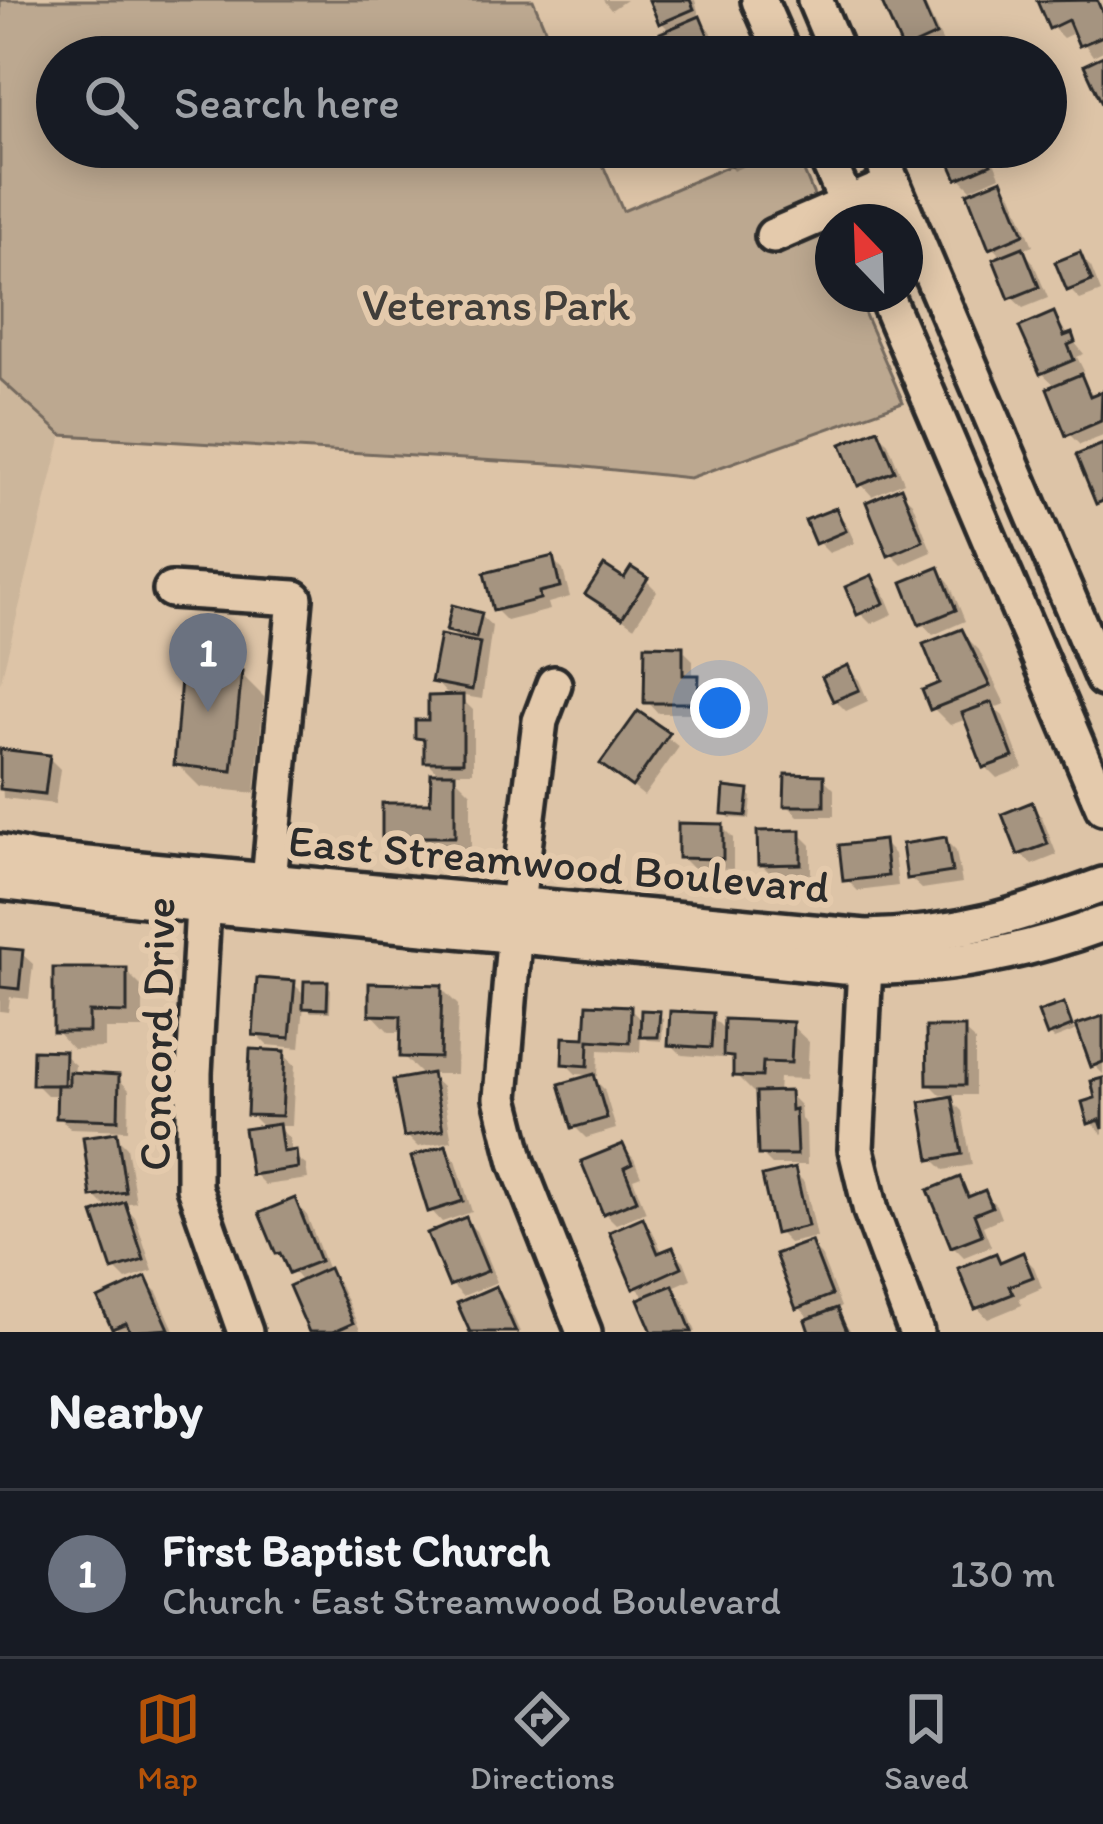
<!DOCTYPE html>
<meta charset="utf-8">
<style>
:root{--surface:#171b24;--page:#242831;--text:#f1f3f6;--muted:#9ea1a6;--line:#363941;--accent:#b45309}
body{margin:0;font-family:Itim,sans-serif;background:var(--page);color:var(--text)}
.compass{position:absolute;left:815px;top:204px;width:108px;height:108px;border-radius:50%;background:var(--surface);box-shadow:0 6px 30px #0003;rotate:337deg}
.you{position:absolute;left:720px;top:708px;width:42px;height:42px;margin:-30px;border:9px solid #fff;border-radius:50%;background:#1a73e8;box-shadow:0 0 0 18px #1a73e833}
.badge{display:grid;place-items:center;width:78px;height:78px;border-radius:50%;background:var(--accent);color:#fff;font-size:39px;font-weight:700}
.pin{position:absolute;translate:-50% -99px;filter:drop-shadow(0 3px 6px #0008)}
.pin::after{content:'';position:absolute;top:63px;width:42px;height:36px;background:inherit;clip-path:polygon(0 0,100% 0,50% 100%)}
.list{margin:0;padding:0;list-style:none}
h2{display:flex;justify-content:space-between;align-items:center;height:156px;margin:0;padding:0 48px;font-size:51px}
h2 small{font-size:39px;font-weight:400;color:var(--muted)}
.list li{display:grid;grid-template-columns:78px 1fr auto;gap:36px;align-items:center;box-sizing:border-box;height:168px;padding:0 48px;border-top:3px solid var(--line)}
.list b{display:block;font-size:45px;white-space:nowrap}
.list p{margin:0;font-size:39px;white-space:nowrap;color:var(--muted)}
.list em{font-size:39px;font-style:normal;color:var(--muted)}
.icon{flex:none;width:66px;height:66px;fill:none;stroke:currentColor;stroke-width:2;stroke-linecap:round;stroke-linejoin:round}
.map{position:relative;flex:none;width:1103px;height:1332px;overflow:hidden}
.search{position:absolute;background:var(--surface);box-shadow:0 6px 30px #0003;left:36px;right:36px;top:36px;height:132px;display:flex;align-items:center;gap:30px;box-sizing:border-box;padding:0 42px;border-radius:66px;color:var(--muted);font-size:45px}
.sheet{height:324px;background:var(--surface)}
nav{display:flex;justify-content:space-around;align-items:center;box-sizing:border-box;height:168px;border-top:3px solid var(--line);background:var(--surface);font-size:33px;color:var(--muted)}
nav a{display:grid;justify-items:center;gap:6px}
nav .on{color:var(--accent)}
.map>svg:first-child{display:block}
.built{fill:#ccb69b}
.park{fill:#bca890;stroke:#746a5e;stroke-width:3}
.shadow{fill:#0003}
.building{fill:#a59480;stroke:#2b2b2b;stroke-width:3}
.lines{fill:none;stroke-linecap:round;stroke-linejoin:round}
.minor-casing{stroke:#2b2b2b;stroke-width:42}
.minor{stroke:#e4caac;stroke-width:33}
.labels{text-anchor:middle;dominant-baseline:central;stroke-width:12;stroke-linejoin:round;paint-order:stroke}
.park-label{font-size:45px;fill:#413e3a;stroke:#e4caac}
.street-label{font-size:45px;fill:#2b2b2b;stroke:#e4caac}
</style>
<div class="map">
<svg width="1103" height="1332" viewBox="0 0 1103 1332">
<rect width="100%" height="100%" fill="#ddc4a7"/>
<filter id="ink" filterUnits="userSpaceOnUse"><feTurbulence type="fractalNoise" baseFrequency=".00833" numOctaves="2"/><feDisplacementMap in="SourceGraphic" scale="24" xChannelSelector="R" yChannelSelector="G"/><feConvolveMatrix kernelMatrix="1 2 1 2 8 2 1 2 1" color-interpolation-filters="sRGB"/></filter>
<g filter="url(#ink)">
<polygon class="built" points="0,379 62,435 0,684"/>
<polygon class="park" points="0,0 533,0 557,57 57,57 57,147 595,147 623,211 774,147 794,147 833,242 833,294 856,294 903,402 690,478 567,465 62,435 0,379"/>
<g class="shadow">
<polygon points="603,0 626,0 611,10"/>
<polygon points="652,0 695,0 701,22 711,31 721,57 667,57 671,52 671,32 661,22"/>
<polygon points="896,0 923,0 945,47 914,57 905,48"/>
<polygon points="1047,0 1100,0 1103,51 1093,56 1076,32 1063,38 1052,27 1041,3"/>
<polygon points="666,147 700,147 675,157"/>
<polygon points="716,147 760,147 765,157 733,171"/>
<polygon points="946,147 988,147 1000,176 971,189 960,178"/>
<polygon points="1001,183 1012,194 1033,246 1022,250 1033,262 1048,298 1023,308 1011,297 1003,258 992,247"/>
<polygon points="1080,256 1091,267 1101,292 1080,300 1069,289"/>
<polygon points="1053,316 1084,354 1077,357 1084,371 1076,374 1095,397 1103,396 1103,436 1080,445 1069,434 1057,387 1042,373"/>
<polygon points="877,432 888,443 904,482 872,496 861,484"/>
<polygon points="900,491 912,502 932,552 902,565 891,554"/>
<polygon points="835,511 846,523 855,543 829,553 818,542"/>
<polygon points="552,559 563,570 570,597 548,603 550,610 507,621 496,610"/>
<polygon points="938,570 949,582 965,621 933,635 922,623"/>
<polygon points="871,579 883,590 893,614 871,624 860,613"/>
<polygon points="646,580 657,591 634,627 589,594 624,582"/>
<polygon points="480,615 492,626 482,699 446,693 435,681 462,642 449,630"/>
<polygon points="961,632 979,650 1005,704 994,708 1003,716 1023,768 997,778 986,767 967,719 950,725 933,708"/>
<polygon points="682,649 693,660 693,678 709,690 708,713 658,713 647,701"/>
<polygon points="848,669 859,680 868,701 846,711 835,700"/>
<polygon points="241,674 264,697 255,793 200,787 177,764"/>
<polygon points="460,697 473,710 473,772 450,772 471,793 471,853 403,853 385,836 433,806 442,776 427,761 427,746 418,737"/>
<polygon points="639,715 679,747 644,796 604,764"/>
<polygon points="0,752 49,758 60,769 55,804 3,798"/>
<polygon points="823,778 834,789 834,816 798,816 787,805"/>
<polygon points="747,792 752,797 750,819 730,818 725,813"/>
<polygon points="1031,806 1042,817 1057,855 1032,865 1020,853"/>
<polygon points="722,827 733,838 733,869 692,868 681,857"/>
<polygon points="799,833 811,845 811,874 772,875 761,864"/>
<polygon points="945,840 956,851 962,883 922,889 910,878"/>
<polygon points="883,843 894,854 898,886 858,891 846,879"/>
<polygon points="0,951 21,953 33,964 29,999 10,997 8,1012 0,1011"/>
<polygon points="126,971 143,988 143,1029 105,1029 105,1048 73,1049 56,1031"/>
<polygon points="293,983 306,996 326,984 331,989 330,1012 311,1012 304,1005 300,1048 267,1045 256,1034"/>
<polygon points="441,988 458,1005 456,1074 428,1074 442,1087 452,1141 418,1147 407,1136 424,1077 403,1056 403,1032 389,1032 372,1014"/>
<polygon points="1063,1006 1074,1029 1103,1019 1103,1074 1094,1065 1080,1029 1054,1039 1049,1034"/>
<polygon points="590,1007 630,1009 644,1023 658,1014 663,1019 662,1041 648,1040 641,1033 640,1052 599,1050 598,1076 576,1074 565,1063 588,1041"/>
<polygon points="711,1016 727,1032 791,1025 809,1042 807,1079 779,1078 778,1094 789,1094 800,1105 801,1119 806,1124 807,1165 772,1165 761,1154 759,1093 753,1092 736,1075 736,1065 721,1051 721,1058 682,1055 671,1044"/>
<polygon points="963,1030 975,1041 975,1095 941,1095 930,1084"/>
<polygon points="63,1054 75,1065 74,1075 118,1078 129,1090 128,1130 70,1128 59,1117 59,1095 47,1095 35,1083"/>
<polygon points="283,1054 295,1065 292,1126 277,1126 289,1138 291,1154 306,1165 308,1179 265,1185 254,1174 265,1129 250,1114"/>
<polygon points="593,1078 604,1089 616,1129 586,1138 574,1126"/>
<polygon points="1103,1081 1103,1133 1102,1134 1091,1122"/>
<polygon points="951,1100 962,1111 972,1165 944,1170 933,1159"/>
<polygon points="116,1136 127,1147 136,1202 123,1204 135,1217 153,1271 126,1280 115,1269 109,1210 94,1195"/>
<polygon points="623,1147 634,1159 641,1176 633,1179 646,1212 616,1224 605,1213"/>
<polygon points="445,1149 456,1160 472,1212 442,1222 431,1210"/>
<polygon points="794,1172 805,1183 817,1237 789,1243 778,1232"/>
<polygon points="959,1181 973,1198 985,1194 996,1205 1001,1218 983,1226 991,1246 964,1257 953,1246"/>
<polygon points="294,1202 306,1213 329,1273 339,1283 361,1332 312,1332 303,1283 278,1253"/>
<polygon points="465,1220 476,1231 497,1282 463,1296 452,1285"/>
<polygon points="642,1221 653,1232 663,1254 673,1250 684,1261 691,1279 671,1288 683,1300 696,1332 655,1332 648,1299 636,1287"/>
<polygon points="810,1244 821,1255 841,1307 834,1309 851,1332 812,1332 812,1321 799,1307"/>
<polygon points="995,1256 1003,1264 1023,1256 1034,1267 1042,1288 1019,1298 1022,1305 988,1319 977,1307"/>
<polygon points="145,1281 157,1292 175,1332 119,1332 115,1327"/>
<polygon points="495,1290 506,1301 520,1332 473,1332"/>
</g>
<g class="building">
<polygon points="649,0 690,0 694,9 659,24"/>
<polygon points="889,0 921,0 936,35 903,50 882,3"/>
<polygon points="1097,0 1103,14 1103,36 1079,46 1068,20 1049,29 1037,1"/>
<polygon points="700,16 717,57 663,57 662,53 667,50 660,33"/>
<polygon points="1103,56 1103,106 1084,65"/>
<polygon points="713,147 751,147 719,161"/>
<polygon points="943,147 984,147 991,164 957,179"/>
<polygon points="1002,179 1024,234 989,249 967,193"/>
<polygon points="1023,247 1039,287 1009,299 993,259"/>
<polygon points="1080,252 1092,281 1067,291 1055,262"/>
<polygon points="1054,312 1064,336 1072,333 1075,342 1068,345 1074,360 1040,374 1019,327"/>
<polygon points="1081,374 1090,396 1102,391 1101,421 1066,436 1047,388"/>
<polygon points="878,429 895,471 858,486 841,444"/>
<polygon points="1103,444 1103,501 1096,504 1076,455"/>
<polygon points="901,487 923,541 888,556 866,502"/>
<polygon points="836,508 846,531 815,544 805,520"/>
<polygon points="553,556 560,587 539,592 540,599 493,611 484,573"/>
<polygon points="604,565 624,578 631,567 648,578 622,618 585,594"/>
<polygon points="939,567 956,610 919,625 902,582"/>
<polygon points="872,575 884,603 857,615 845,587"/>
<polygon points="452,605 482,613 476,638 446,631"/>
<polygon points="962,629 990,686 930,710 922,690 939,683 923,644"/>
<polygon points="440,635 480,643 472,690 431,682"/>
<polygon points="645,645 683,646 683,675 699,675 698,703 644,703"/>
<polygon points="848,665 859,690 833,701 822,677"/>
<polygon points="182,667 242,671 232,771 174,765"/>
<polygon points="463,695 463,762 424,762 424,739 415,738 415,720 428,720 428,696"/>
<polygon points="992,702 1013,757 983,768 962,713"/>
<polygon points="638,711 670,733 632,787 600,764"/>
<polygon points="0,749 50,755 45,794 0,789"/>
<polygon points="431,773 455,773 455,837 382,837 382,803 430,803"/>
<polygon points="785,774 824,775 824,806 784,806"/>
<polygon points="724,787 749,790 746,816 722,814"/>
<polygon points="1032,802 1048,844 1018,855 1002,814"/>
<polygon points="678,823 723,824 723,859 678,858"/>
<polygon points="801,830 801,864 758,865 757,831"/>
<polygon points="946,837 952,872 907,879 902,844"/>
<polygon points="884,840 888,876 843,881 839,845"/>
<polygon points="0,948 23,950 19,989 0,987"/>
<polygon points="53,968 127,968 127,1013 89,1012 89,1032 53,1032"/>
<polygon points="257,978 295,981 290,1038 253,1035"/>
<polygon points="304,981 328,981 327,1009 303,1008"/>
<polygon points="369,983 442,985 440,1058 400,1057 401,1016 369,1015"/>
<polygon points="1064,1003 1072,1026 1047,1036 1038,1012"/>
<polygon points="587,1004 631,1006 630,1043 589,1040 588,1066 562,1064 563,1037 585,1038"/>
<polygon points="641,1010 660,1011 658,1037 640,1037"/>
<polygon points="670,1011 713,1013 711,1048 668,1045"/>
<polygon points="1103,1016 1103,1062 1091,1067 1076,1025"/>
<polygon points="724,1019 793,1022 791,1063 763,1062 762,1077 733,1076 733,1057 723,1056"/>
<polygon points="926,1027 965,1027 965,1085 927,1085"/>
<polygon points="250,1049 285,1051 282,1116 247,1115"/>
<polygon points="33,1050 65,1051 64,1085 32,1085"/>
<polygon points="69,1072 119,1075 118,1120 56,1118 57,1085 69,1085"/>
<polygon points="432,1073 443,1130 404,1137 393,1080"/>
<polygon points="594,1074 607,1118 572,1128 559,1084"/>
<polygon points="1103,1078 1103,1129 1100,1120 1088,1124 1082,1102 1095,1098 1091,1081"/>
<polygon points="790,1091 791,1110 795,1109 797,1155 758,1155 756,1092"/>
<polygon points="952,1096 962,1154 930,1160 920,1102"/>
<polygon points="279,1124 283,1152 296,1150 298,1168 251,1175 244,1129"/>
<polygon points="117,1132 126,1192 91,1197 83,1137"/>
<polygon points="623,1144 632,1164 624,1168 637,1200 603,1214 581,1161"/>
<polygon points="446,1145 463,1201 428,1212 411,1157"/>
<polygon points="795,1168 808,1226 775,1234 762,1176"/>
<polygon points="960,1177 968,1197 985,1190 992,1207 974,1214 982,1235 951,1247 928,1190"/>
<polygon points="295,1198 320,1261 289,1273 280,1253 276,1254 259,1213"/>
<polygon points="125,1202 144,1260 112,1270 93,1213"/>
<polygon points="466,1217 488,1271 449,1286 427,1233"/>
<polygon points="643,1217 658,1253 673,1247 682,1267 633,1289 609,1232"/>
<polygon points="811,1241 832,1295 796,1309 775,1254"/>
<polygon points="1023,1252 1033,1277 1009,1286 1013,1294 975,1309 958,1268 996,1253 1000,1262"/>
<polygon points="329,1268 353,1323 333,1332 309,1332 289,1286"/>
<polygon points="146,1277 169,1329 130,1332 126,1323 112,1329 98,1299"/>
<polygon points="673,1285 692,1332 652,1332 638,1299"/>
<polygon points="496,1286 516,1332 470,1332 457,1303"/>
<polygon points="837,1308 847,1332 809,1332 805,1320"/>
</g>
<g class="lines">
<g class="minor-casing">
<g id="minor">
<polyline points="759,0 784,57"/>
<polyline points="815,0 839,57"/>
<polyline points="822,147 855,222"/>
<polyline points="877,147 1103,679"/>
<polyline points="773,236 893,184"/>
<polyline points="885,294 1103,807"/>
<polyline points="171,590 295,598 267,903"/>
<polyline points="554,684 540,721 517,904 501,1098 517,1162 584,1332"/>
<path d="M0,852L34,859L866,937C959,935 1017,916 1103,885"/>
<path d="M0,882L203,906L844,967C933,970 1019,955 1103,924"/>
<polyline points="204,888 194,1073 194,1187 245,1332"/>
<polyline points="866,945 856,1149 871,1211 916,1332"/>
</g>
</g>
<use href="#minor" class="minor"/>
</g>
</g>
<g class="labels">
<g class="park-label">
<text x="496" y="304">Veterans Park</text>
</g>
<g class="street-label">
<text transform="translate(559 863) rotate(5)">East Streamwood Boulevard</text>
<text transform="translate(156 1034) rotate(-89)">Concord Drive</text>
</g>
</g>
</svg>
<svg class="compass" viewBox="-18 -18 36 36"><path d="M0-13l5 13h-10z" fill="#e53935"/><path d="M0 13l5-13h-10z" fill="#9ea1a6"/></svg>
<div class="you"></div>
<div class="pin badge" style="left:208px;top:712px;background:#6b7280">1</div>
<div class="search"><svg class="icon" aria-label="search" viewBox="0 0 24 24"><circle cx="10" cy="10" r="6"/><path d="M15 15l6 6"/></svg>Search here</div>
</div>
<section class="sheet">
<h2>Nearby<small></small></h2>
<ul class="list">
<li><span class="badge" style="background:#6b7280">1</span><div><b>First Baptist Church</b><p>Church · East Streamwood Boulevard</p></div><em>130 m</em></li>
</ul>
</section>
<nav>
<a class="on"><svg class="icon" aria-label="map" viewBox="0 0 24 24"><path d="M3 6l6-2 6 2 6-2v14l-6 2-6-2-6 2zM9 4v14M15 6v14"/></svg>Map</a>
<a><svg class="icon" aria-label="directions" viewBox="0 0 24 24"><path d="M12 3l9 9-9 9-9-9zM9 14v-3h6M13 9l2 2-2 2"/></svg>Directions</a>
<a><svg class="icon" aria-label="saved" viewBox="0 0 24 24"><path d="M7 4h10v16l-5-4-5 4z"/></svg>Saved</a>
</nav>
